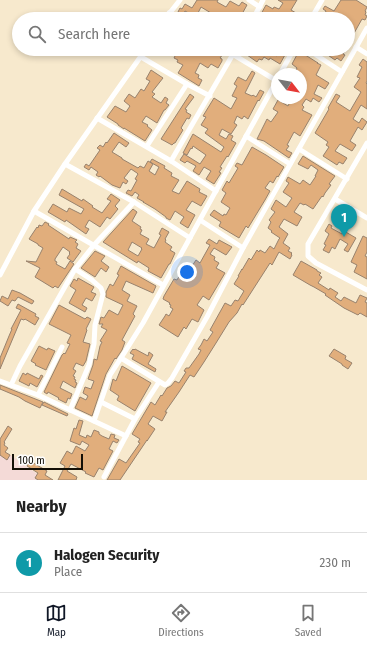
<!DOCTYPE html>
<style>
:root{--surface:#fff;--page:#f2f2f2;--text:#222;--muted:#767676;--line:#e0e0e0;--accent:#111827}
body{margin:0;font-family:"Fira Sans Condensed",sans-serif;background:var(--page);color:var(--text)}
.compass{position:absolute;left:271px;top:68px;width:36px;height:36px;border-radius:50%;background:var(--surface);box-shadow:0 2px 6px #0003;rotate:121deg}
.scale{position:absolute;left:12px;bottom:10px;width:71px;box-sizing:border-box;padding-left:4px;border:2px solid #140f06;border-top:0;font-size:11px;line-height:14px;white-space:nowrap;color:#140f06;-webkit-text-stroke:3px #fff;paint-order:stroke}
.you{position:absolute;left:187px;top:272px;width:14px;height:14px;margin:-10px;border:3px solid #fff;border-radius:50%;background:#1a73e8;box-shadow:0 0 0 6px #1a73e833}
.badge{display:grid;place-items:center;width:26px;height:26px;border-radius:50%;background:var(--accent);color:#fff;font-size:13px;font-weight:700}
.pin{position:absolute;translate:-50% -33px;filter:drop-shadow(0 1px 2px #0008)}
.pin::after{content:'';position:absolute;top:21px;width:14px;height:12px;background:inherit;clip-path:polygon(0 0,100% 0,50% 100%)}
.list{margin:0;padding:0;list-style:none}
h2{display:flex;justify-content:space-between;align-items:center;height:52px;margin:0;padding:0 16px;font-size:17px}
h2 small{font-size:13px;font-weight:400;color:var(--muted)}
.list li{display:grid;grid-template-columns:26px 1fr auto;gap:12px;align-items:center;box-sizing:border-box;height:60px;padding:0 16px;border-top:1px solid var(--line)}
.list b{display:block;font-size:15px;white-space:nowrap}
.list p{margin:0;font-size:13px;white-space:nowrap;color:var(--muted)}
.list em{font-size:13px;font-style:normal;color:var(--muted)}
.icon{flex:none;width:22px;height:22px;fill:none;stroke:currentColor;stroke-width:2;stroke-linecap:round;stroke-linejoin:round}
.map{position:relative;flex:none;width:367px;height:480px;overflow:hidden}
.search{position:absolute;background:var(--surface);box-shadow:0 2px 6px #0003;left:12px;right:12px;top:12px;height:44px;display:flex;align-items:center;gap:10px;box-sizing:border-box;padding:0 14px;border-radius:22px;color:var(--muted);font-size:15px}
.sheet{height:112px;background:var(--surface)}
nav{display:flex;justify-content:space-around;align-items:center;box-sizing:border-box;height:56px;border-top:1px solid var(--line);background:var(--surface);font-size:11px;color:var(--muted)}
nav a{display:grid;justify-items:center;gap:2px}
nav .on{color:var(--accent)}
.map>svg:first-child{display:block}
.education{fill:#f4dad7}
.building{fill:#e1ae7c;stroke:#98826d;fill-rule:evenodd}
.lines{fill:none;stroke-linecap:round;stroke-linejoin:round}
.minor{stroke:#fff;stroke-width:5}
</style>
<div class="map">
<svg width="367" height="480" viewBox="0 0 367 480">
<rect width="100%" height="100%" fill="#f7e9cd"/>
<polygon class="education" points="0,448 46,480 0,480"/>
<g class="building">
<polygon points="197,0 218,0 217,2 226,7 230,1 239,6 242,2 247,5 242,14 249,19 221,19 201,7 197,15 199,16 197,19 192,19 193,17 191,16 192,15 185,11 183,15 178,12 180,8 182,9 185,4 192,8"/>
<polygon points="278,0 297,0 291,10 306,19 271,19 261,14 266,5 273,9 274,7 279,9 283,3"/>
<polygon points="341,0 356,0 367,7 365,11 366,12 365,15 367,16 365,20 362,19 348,44 348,19 322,19 326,11 323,9 325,6 334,11"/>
<polygon points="201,49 215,49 223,54 220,58 222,59 222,61 218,68 211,64 208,68 200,63 195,73 199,75 198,78 202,80 199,86 178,73 183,65 177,62 178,60 174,58 178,50 188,55 190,51 198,55"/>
<polygon points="240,49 269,49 268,51 277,56 280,51 282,53 283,51 286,53 280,64 270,58 269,60 264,57 262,60 259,59 257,62 240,50"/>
<polygon points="319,49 346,49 343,54 345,55 341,61 337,58 335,60"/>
<polygon points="299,51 318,63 317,63 321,65 316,75 329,83 325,89 318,85 314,94 322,98 319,102 313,98 311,102 306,99 302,105 304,107 302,110 312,115 300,136 294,132 287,145 289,146 286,150 292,153 289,158 264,141 257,139 267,119 271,122 278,112 273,109 278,100 288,106 292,98 301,98 301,81 302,79 301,78 301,74 294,74 297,68 292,64"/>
<polygon points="363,59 367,62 367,81 366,83 367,84 367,109 361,105 353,119 359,123 362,118 367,122 362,130 358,127 350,141 356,145 352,151 340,144 335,151 347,158 343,164 339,162 337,165 323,156 329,147 326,145 328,142 315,133 329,109 328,108 336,94 340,96 336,102 350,111 361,92 354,87 360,78 357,77 362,67 359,65"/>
<polygon points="151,70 163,78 152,92 155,94 152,97 161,103 165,97 168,99 166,103 169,105 165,110 164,110 157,123 146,116 142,122 148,125 147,126 152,130 145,141 124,128 124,129 118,125 118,124 107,117 115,106 126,112 130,106 124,101 129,94 135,98 141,89 144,91 150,81 146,79"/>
<polygon points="252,71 255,73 245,93 252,96 253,95 256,97 260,90 264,92 259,101 258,100 248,119 244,116 242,119 237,116 234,123 237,125 231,134 222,129 219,135 226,139 229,134 233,136 231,140 236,143 228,157 227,156 220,167 222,168 219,172 221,173 214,184 206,179 211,171 204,167 199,175 193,171 196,166 187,161 185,163 180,160 184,154 200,164 206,155 193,146 192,149 191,148 187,155 183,153 193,134 221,152 224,147 205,133 208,129 201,125 206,117 203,116 214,98 231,109 237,98 232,96 237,86 234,84 238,77 246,81"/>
<polygon points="190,94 194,97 185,109 187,110 186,112 191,115 189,119 187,118 181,128 183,130 175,143 174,143 172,145 161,139"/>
<polygon points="114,133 129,143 126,147 119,142 112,152 122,158 122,159 138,168 140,166 144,168 148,161 153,164 149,171 155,175 159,167 150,162 152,159 165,166 164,168 172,173 171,176 179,180 172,191 179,194 187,181 200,189 199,192 207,196 201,206 192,201 186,210 195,215 188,228 180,223 184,217 175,211 170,220 166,218 166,217 155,209 143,202 144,202 137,198 139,195 135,192 132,196 126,193 128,190 131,191 137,180 135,179 138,174 137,173 131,169 124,178 128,181 126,184 123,182 120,188 112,185 100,176 99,177 96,175 98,172 91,167 89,170 84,167 86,164 89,166 100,150 97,148 100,145 103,147 106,142 107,143"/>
<polygon points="252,147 266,155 284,167 278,177 277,176 273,183 270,181 265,188 270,191 265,200 248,228 246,226 239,238 219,226 221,222 210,215 214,210 223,216 224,214 226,215 230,208 221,202 226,193 222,190 227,181 229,183 238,168 235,166 237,163 242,165"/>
<polygon points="303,156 335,176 329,184 331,185 325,193 323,197 322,196 313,209 305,204 304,205 300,203 294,212 302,217 297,226 284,219 279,227 288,234 283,243 290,248 288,251 292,253 291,254 292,255 290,259 279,252 272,265 270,263 243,305 242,304 237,313 229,322 216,343 204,362 194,377 190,375 179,392 165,412 167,412 162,421 153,416 148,424 155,429 147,441 147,440 120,480 107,480 119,459 126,463 140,443 138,442 140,439 132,434 151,402 155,405 161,395 162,396 167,388 171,386 175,381 179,383 186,372 184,371 186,368 189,368 199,354 201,350 198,349 201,345 204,339 207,341 213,332 210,330 225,303 231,306 235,300 238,301 244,291 234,284 239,276 238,276 242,269 242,270 249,258 251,260 257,250 259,252 260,250 265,253 270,246 274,249 279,239 280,238 271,232 272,231 268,228 271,222 269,220 275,212 271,209 276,200 286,207 292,198 283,192 289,183 286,181 288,177 300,184 303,180 310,185 316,176 315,176 318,170 311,165 308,169 298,164"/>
<polygon points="62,189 82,201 83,199 93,206 92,207 102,213 111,201 107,199 111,194 120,200 115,206 118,209 110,219 107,217 100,227 89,220 85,227 89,229 86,234 66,220 65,222 48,212 53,204 67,212 69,208 81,214 84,209 59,195"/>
<path d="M133,209L137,212L132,221L141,227L140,229L142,230L140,234L149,239L146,244L154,248L161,235L159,234L162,228L169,232L165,239L166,240L165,242L172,247L170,250L175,253L170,264H169L161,278L148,271L149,268L138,261L137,263L103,242ZM132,242L142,248L141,249H142L138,256L128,250Z"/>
<polygon points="45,222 49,224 48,225 69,239 70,237 77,240 75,242 78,244 76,248 81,251 73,262 67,258 70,254 69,253 70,252 63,247 55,259 55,261 57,262 56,264 65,269 70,261 74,264 58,288 55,286 53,288 35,277 40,268 26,261 36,262 43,248 38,245 38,244 29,239 37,227 38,228 39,225 42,226"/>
<polygon points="329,224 332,226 331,228 342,234 344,231 356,238 348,252 344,250 348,244 340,239 335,249 332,247 329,253 323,250 326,245 324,244 329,234 325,231"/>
<polygon points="363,236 367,238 367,252 365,256 367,257 367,279 354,272 357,265 351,262"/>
<polygon points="209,239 217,244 219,240 232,247 226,255 214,248 210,254 215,257 214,260 219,263 216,268 225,273 209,300 203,296 197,305 204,310 198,322 192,319 186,329 184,327 178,337 159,325 165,316 166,314 169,316 173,309 170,307 171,305 169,304 170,303 163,299 164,296 174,279 177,280 185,266 190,269 196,260 200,263 210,245 206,243"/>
<polygon points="95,251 105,256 101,261 109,267 106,272 101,268 95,277 81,268"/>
<polygon points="301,261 317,270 317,271 321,273 319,275 322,277 318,283 329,290 330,288 338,293 335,297 341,301 344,297 356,303 360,295 367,298 365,302 367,303 367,317 360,313 358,315 344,308 325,295 326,294 314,287 310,285 293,275"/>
<polygon points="121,266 156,286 153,293 126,281 122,290 130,295 127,301 137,306 133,314 135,316 122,340 125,342 122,350 116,359 115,358 106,374 92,416 75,408 80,397 86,400 88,396 83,393 85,387 91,389 94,381 88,379 93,365 94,359 97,360 100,346 102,342 100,341 107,330 101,327 103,324 99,324 101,317 104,318 109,310 118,315 123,305 106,297 106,292 110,284 113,286 119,275 117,274"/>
<polygon points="78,278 94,287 91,292 96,294 92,301 86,298 82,305 87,308 85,312 69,303 76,290 70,286 74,279 77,281"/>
<polygon points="12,290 20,293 34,301 32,304 18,297 15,301 12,300 8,306 0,301 2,296 8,299"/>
<polygon points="18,304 36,314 35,316 39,318 35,325 25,319 24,320 21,319 0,369 0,358 9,336 12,329 11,329 21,310 16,308"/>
<polygon points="59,305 85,319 87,317 91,319 86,329 87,330 83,342 90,344 86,361 83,366 76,363 73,369 76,371 73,376 75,377 74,379 76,380 75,382 77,383 75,388 63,381 60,388 72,394 70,399 68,398 66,403 58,399 59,398 48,392 47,394 44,392 62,355 64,353 65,354 70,344 67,343 71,335 49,324"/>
<polygon points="39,346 47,350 48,348 55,351 46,370 35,365 36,364 31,361"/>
<polygon points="133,349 134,350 135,349 148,356 149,352 153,355 148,364 156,369 155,372 132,359 134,355 130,353"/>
<polygon points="334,349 346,356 345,359 352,363 348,369 342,365 342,364 329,356"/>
<polygon points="122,366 151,383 135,411 117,400 119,396 110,390 113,379 116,381"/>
<polygon points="23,373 26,375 27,373 39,379 41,375 43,376 37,387 30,383 29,386 19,381"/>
<polygon points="0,385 43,402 40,408 25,401 19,397 0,389"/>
<polygon points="44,402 68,414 67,416 42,405"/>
<polygon points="79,420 83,421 79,435 86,438 87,435 91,437 94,430 99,432 99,434 102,436 109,439 111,434 115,435 114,438 119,440 117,443 113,441 109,449 113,451 103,470 99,468 94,477 85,473 86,472 71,464 67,471 77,477 76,480 58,480 65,466 60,463 67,451 72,454 76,446 85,451 89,445 82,441 80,445 70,441 74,428 76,429"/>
<polygon points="8,426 12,429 4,442 5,443 4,445 8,448 5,452 10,455 7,460 0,455 0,439"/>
<polygon points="30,461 47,471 45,475 53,480 38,480 35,478 38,473 27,466"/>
</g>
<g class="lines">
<g class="minor">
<polyline points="249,0 260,7"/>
<polyline points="169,13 178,19"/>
<polyline points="165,19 180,0"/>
<polyline points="253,19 263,0"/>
<polyline points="311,19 322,0"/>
<polyline points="356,47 367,54"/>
<polyline points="224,49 277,81"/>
<polyline points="307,49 342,72"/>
<polyline points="141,57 187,84 210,96"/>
<polyline points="280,74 294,49"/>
<polyline points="277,80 143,323 121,358 165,385 168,383 172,378 207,317 243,248 367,28"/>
<polyline points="97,118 171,161 216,191"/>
<polyline points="246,136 290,164"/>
<polyline points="367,143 308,244 308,256 316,263 367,290"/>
<polyline points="147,146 187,84"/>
<polyline points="299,149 347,179"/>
<polyline points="171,161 236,49"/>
<polyline points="65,164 134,202 190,238"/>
<polyline points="335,199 367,218"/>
<polyline points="34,211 163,285"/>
<polyline points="200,220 243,248"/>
<polyline points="0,275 34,211 65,164 146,49"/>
<polyline points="0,381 38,395 126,436"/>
<polyline points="11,385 20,366 75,269 94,245 134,202"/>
<polyline points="38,395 62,347"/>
<polyline points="101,402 135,419"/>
<polyline points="70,410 89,365 94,344 95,325 103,294 101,288 92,280 75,269"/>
<polyline points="94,421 110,375 121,358"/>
<polyline points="104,477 135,419 159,382"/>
</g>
</g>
</svg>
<svg class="compass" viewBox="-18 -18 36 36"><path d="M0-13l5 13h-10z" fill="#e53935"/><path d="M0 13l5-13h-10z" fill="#767676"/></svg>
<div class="scale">100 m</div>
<div class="you"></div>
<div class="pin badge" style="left:344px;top:237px;background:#0f9aa8">1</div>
<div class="search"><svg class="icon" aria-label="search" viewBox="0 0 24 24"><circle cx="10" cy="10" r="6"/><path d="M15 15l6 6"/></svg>Search here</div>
</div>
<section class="sheet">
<h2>Nearby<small></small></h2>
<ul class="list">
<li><span class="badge" style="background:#0f9aa8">1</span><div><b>Halogen Security</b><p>Place</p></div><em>230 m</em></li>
</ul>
</section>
<nav>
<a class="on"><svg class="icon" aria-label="map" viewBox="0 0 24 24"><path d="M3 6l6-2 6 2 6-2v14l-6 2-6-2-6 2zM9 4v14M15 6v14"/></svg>Map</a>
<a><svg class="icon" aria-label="directions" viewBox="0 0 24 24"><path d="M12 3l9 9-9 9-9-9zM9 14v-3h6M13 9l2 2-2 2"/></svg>Directions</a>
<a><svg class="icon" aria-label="saved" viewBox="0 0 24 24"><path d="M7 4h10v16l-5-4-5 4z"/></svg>Saved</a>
</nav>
